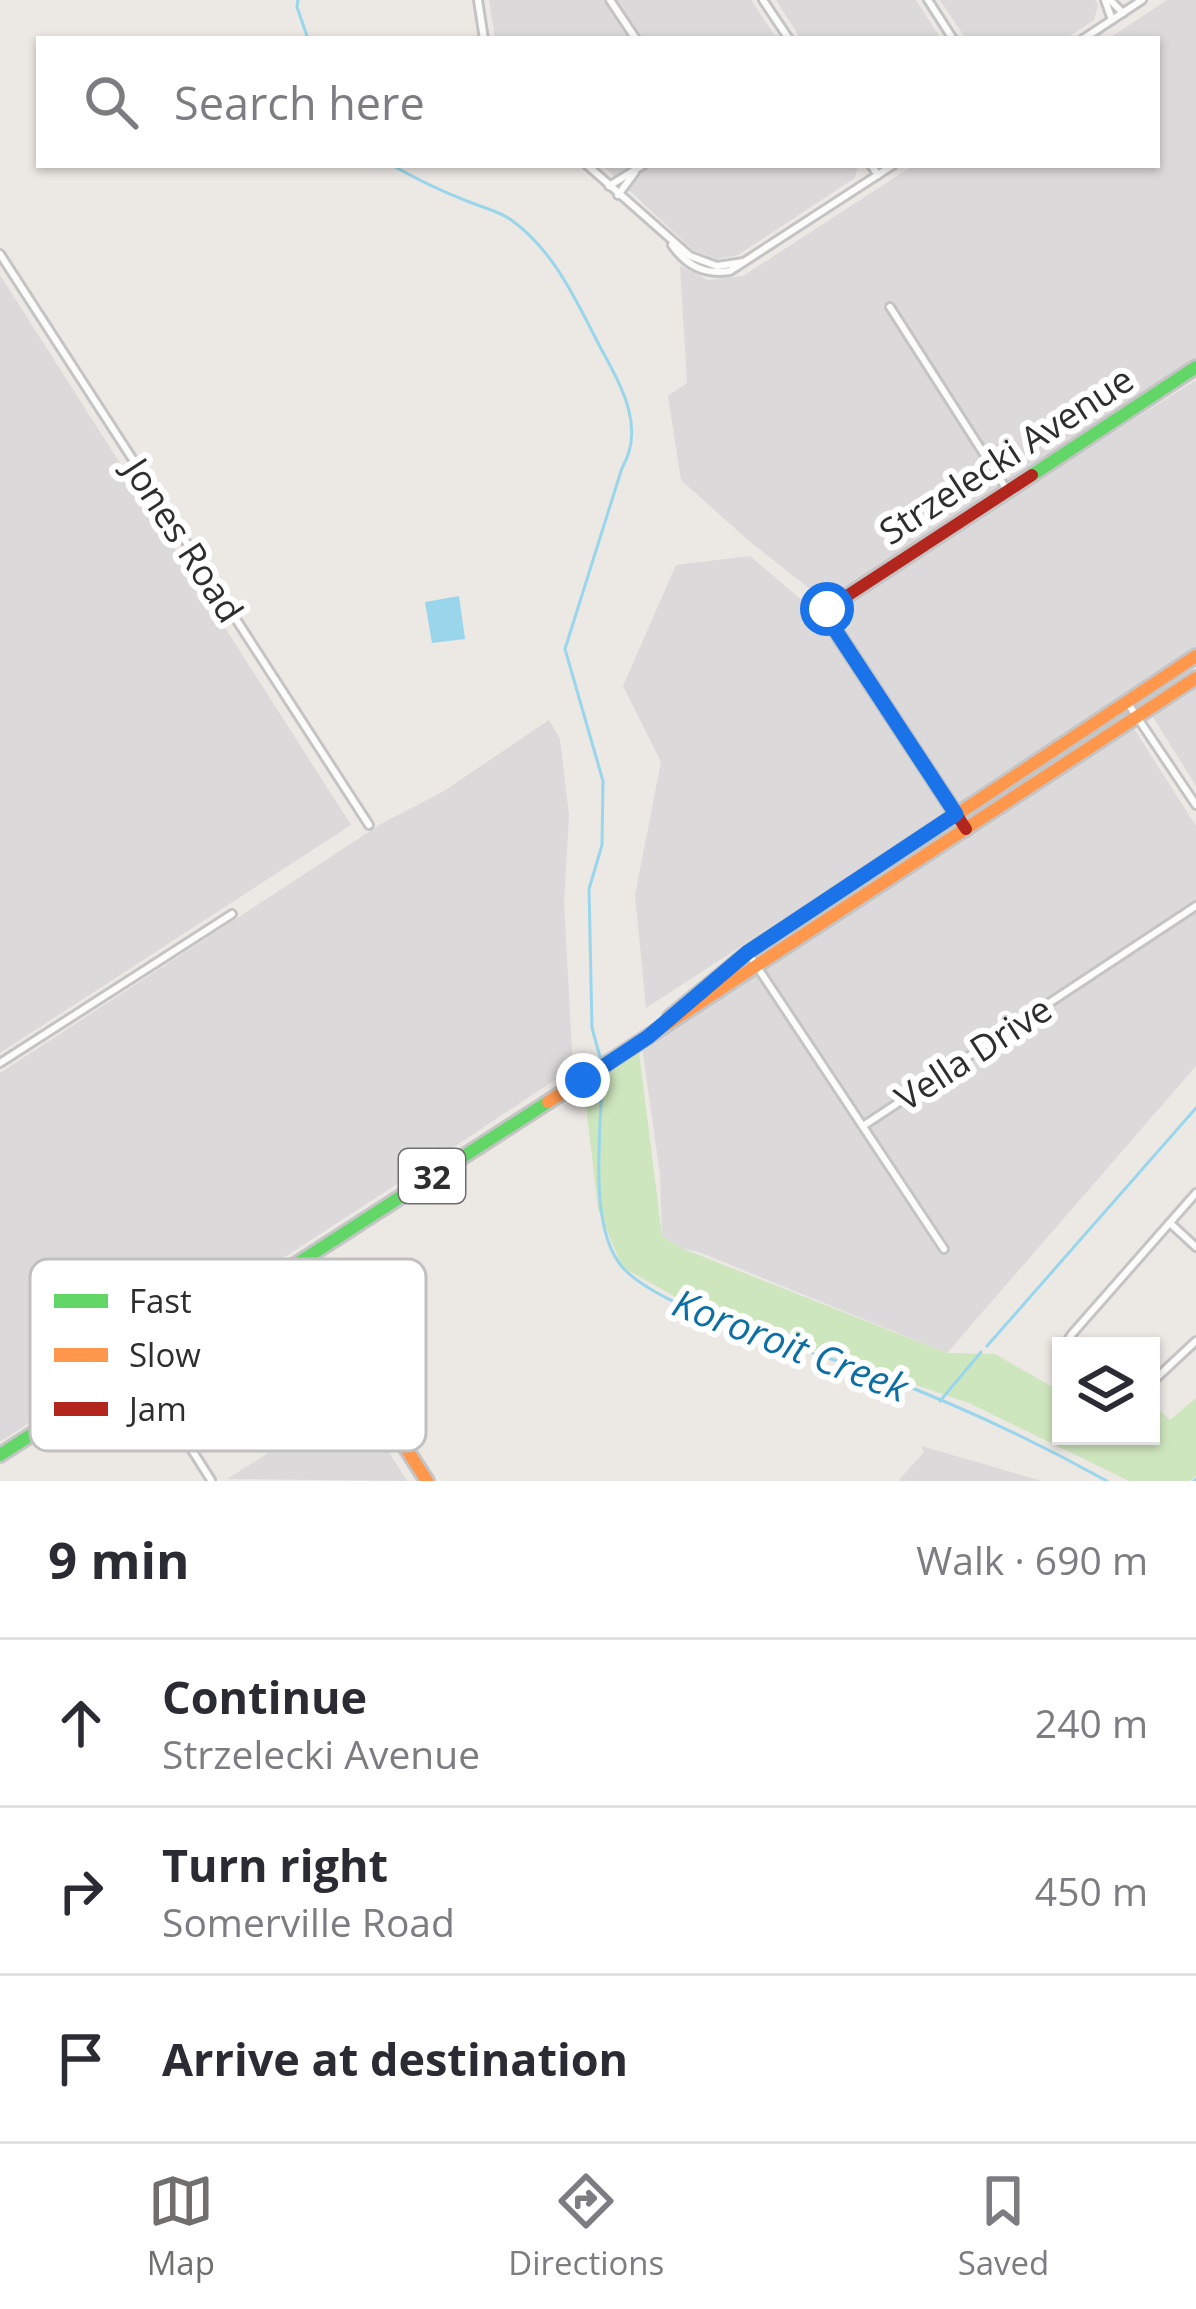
<!DOCTYPE html>
<meta charset="utf-8">
<style>
:root{--surface:#fff;--page:#f2f2f3;--text:#2b2b33;--muted:#7c7c81;--line:#e1e1e2;--accent:#706f6e}
body{margin:0;font-family:"Open Sans",sans-serif;background:var(--page);color:var(--text)}
.controls{position:absolute;right:36px;bottom:36px;display:grid;overflow:hidden;border-radius:0px;box-shadow:0 3px 9px #0004}
.controls button{width:108px;height:108px;display:grid;place-items:center;padding:0;border:0;border-bottom:3px solid var(--line);background:var(--surface);color:var(--text);font:60px sans-serif}
.stop{position:absolute;width:36px;height:36px;margin:-27px;border:9px solid #1a73e8;border-radius:50%;background:#fff}
.stop.end{background:#1a73e8;border-color:#fff;box-shadow:0 3px 12px #0008}
.list{margin:0;padding:0;list-style:none}
h2{display:flex;justify-content:space-between;align-items:center;height:156px;margin:0;padding:0 48px;font-size:51px}
h2 small{font-size:39px;font-weight:400;color:var(--muted)}
.list li{display:grid;grid-template-columns:78px 1fr auto;gap:36px;align-items:center;box-sizing:border-box;height:168px;padding:0 48px;border-top:3px solid var(--line)}
.list b{display:block;font-size:45px;white-space:nowrap}
.list p{margin:0;font-size:39px;white-space:nowrap;color:var(--muted)}
.list em{font-size:39px;font-style:normal;color:var(--muted)}
.icon{flex:none;width:66px;height:66px;fill:none;stroke:currentColor;stroke-width:2;stroke-linecap:round;stroke-linejoin:round}
.map{position:relative;flex:none;width:1196px;height:1481px;overflow:hidden}
.search{position:absolute;background:var(--surface);box-shadow:0 3px 9px #0004;left:36px;right:36px;top:36px;height:132px;display:flex;align-items:center;gap:30px;box-sizing:border-box;padding:0 42px;border-radius:0px;color:var(--muted);font-size:45px}
.sheet{height:660px;background:var(--surface)}
nav{display:flex;justify-content:space-around;align-items:center;box-sizing:border-box;height:168px;border-top:3px solid var(--line);background:var(--surface);font-size:33px;color:var(--muted)}
nav a{display:grid;justify-items:center;gap:6px}
nav .on{color:var(--accent)}
.map>svg:first-child{display:block}
.industrial{fill:#dcd9db}
.green{fill:#cee6be}
.water{fill:#99d6ec}
.lines{fill:none;stroke-linecap:round;stroke-linejoin:round}
.stream{stroke:#99d6ec;stroke-width:3}
.street-casing{stroke:#c5c4c5;stroke-width:12}
.fast-casing{stroke:#c5c4c5;stroke-width:18}
.slow-casing{stroke:#c5c4c5;stroke-width:18}
.jam-casing{stroke:#c5c4c5;stroke-width:18}
.street{stroke:#fcfcfb;stroke-width:6}
.fast{stroke:#63d668;stroke-width:12}
.slow{stroke:#ff974d;stroke-width:12}
.jam{stroke:#b3261e;stroke-width:12}
.route{stroke:#1a73e8;stroke-width:15}
.labels{text-anchor:middle;dominant-baseline:central;stroke-width:12;stroke-linejoin:round;paint-order:stroke}
.shield{fill:#fff;stroke:#6d6d6d;stroke-width:3}
.shield-label{font-size:33px;font-weight:bold;fill:#2e2e2e}
.street-label{font-size:36px;fill:#2e2e2e;stroke:#fff}
.water-label{font-size:39px;font-style:italic;fill:#0d6fa3;stroke:#fff}
.key{fill:#fff;stroke:#c0c0c0;stroke-width:3}
.key-label{font-size:33px;fill:#2e2e2e}
</style>
<div class="map">
<svg width="1196" height="1481" viewBox="0 0 1196 1481">
<rect width="100%" height="100%" fill="#ece8e4"/>
<g class="industrial">
<polygon points="489,0 751,0 777,39 495,39"/>
<polygon points="776,0 916,0 941,39 801,39"/>
<polygon points="940,0 1095,0 1098,5 1094,20 1065,39 966,39"/>
<polygon points="1167,0 1196,0 1196,363 829,604 749,541 681,480 668,396 687,383 680,266 708,280 743,276 914,165 1157,165 1157,39 1108,39"/>
<polygon points="602,165 858,165 855,178 738,255 717,259 693,250"/>
<polygon points="0,275 351,825 0,1053"/>
<polygon points="1196,380 1196,650 958,808 829,613"/>
<polygon points="750,556 817,613 950,810 646,1008 635,895 661,762 623,686 676,565"/>
<polygon points="1196,689 1196,786 1153,717"/>
<polygon points="549,720 560,739 569,816 564,903 573,1068 443,1154 432,1146 413,1158 414,1173 0,1442 0,1073 381,824 444,791"/>
<polygon points="1133,727 1196,826 1196,1066 947,1353 699,1252 681,1248 662,1236 660,1175 642,1046"/>
<polygon points="355,1398 407,1481 227,1479"/>
<polygon points="921,1446 1042,1481 898,1481 924,1452"/>
</g>
<polygon class="green" points="638,1044 662,1236 681,1248 947,1353 995,1354 1061,1392 1061,1436 1151,1436 1151,1402 1170,1420 1196,1398 1196,1475 1190,1481 1129,1481 969,1403 704,1313 622,1267 598,1209 583,1080"/>
<polygon class="water" points="459,596 465,639 432,643 425,602"/>
<g class="lines">
<g class="stream">
<polyline points="298,0 297,7 308,39"/>
<path d="M392,165C416,179 441,191 467,201C481,207 498,211 510,219C552,249 573,294 596,339C616,378 648,424 622,468L565,649L603,781L602,845L589,889L592,1028L602,1064"/>
<path d="M602,1074C602,1126 586,1229 624,1269C668,1315 819,1352 884,1377C960,1406 1035,1441 1107,1481"/>
<polyline points="987,1346 1196,1108"/>
<polyline points="940,1401 981,1352"/>
<polyline points="1194,1481 1196,1479"/>
</g>
<g class="street-casing">
<g id="street">
<polyline points="478,0 484,39"/>
<polyline points="610,0 636,39"/>
<polyline points="763,0 789,39"/>
<polyline points="928,0 953,39"/>
<polyline points="1105,0 1112,20"/>
<polyline points="1110,0 1123,13"/>
<polyline points="1083,39 1142,0"/>
<polyline points="587,165 690,256 717,266 744,262"/>
<polyline points="871,165 878,175"/>
<polyline points="609,186 643,165"/>
<polyline points="618,195 635,172"/>
<path d="M672,245C687,266 704,275 730,271L893,165"/>
<polyline points="0,254 369,825"/>
<polyline points="890,307 1007,490"/>
<polyline points="1127,702 1196,805"/>
<polyline points="748,953 944,1249"/>
<polyline points="0,1063 232,914"/>
<polyline points="863,1126 1196,906"/>
<polyline points="1170,1223 1196,1247"/>
<polyline points="1075,1346 1068,1340 1072,1334 1196,1193"/>
<polyline points="1151,1383 1196,1341"/>
<polyline points="150,1384 211,1480"/>
</g>
</g>
<g class="fast-casing">
<g id="fast">
<polyline points="1032,475 1196,367"/>
<polyline points="0,1455 548,1102"/>
</g>
</g>
<g class="slow-casing">
<g id="slow">
<polyline points="670,1017 748,953 1196,656"/>
<polyline points="548,1102 1196,678"/>
<polyline points="291,1269 427,1481"/>
</g>
</g>
<g class="jam-casing">
<polyline id="jam" points="966,829 828,619 827,609 1032,475"/>
</g>
<use href="#street" class="street"/>
<use href="#fast" class="fast"/>
<use href="#slow" class="slow"/>
<use href="#jam" class="jam"/>
</g>
<g class="lines">
<polyline class="route" points="583,1080 648,1037 748,952 956,814 828,619 827,609"/>
</g>
<g class="labels">
<rect class="shield" x="399" y="1149" width="66" height="54" rx="9"/>
<g class="shield-label">
<text x="432" y="1176">32</text>
</g>
<g class="street-label">
<text transform="translate(1006 455) rotate(-33)">Strzelecki Avenue</text>
<text transform="translate(184 540) rotate(57)">Jones Road</text>
<text transform="translate(973 1053) rotate(-33)">Vella Drive</text>
</g>
<g class="water-label">
<text transform="translate(791 1344) rotate(21)">Kororoit Creek</text>
</g>
</g>
<rect x="30" y="1259" width="396" height="192" rx="18" class="key"/>
<rect x="54" y="1294" width="54" height="14" fill="#63d668"/>
<rect x="54" y="1348" width="54" height="14" fill="#ff974d"/>
<rect x="54" y="1402" width="54" height="14" fill="#b3261e"/>
<g class="key-label">
<text x="129" y="1313">Fast</text>
<text x="129" y="1367">Slow</text>
<text x="129" y="1421">Jam</text>
</g>
</svg>
<div class="controls">
<button><svg class="icon" aria-label="layers" viewBox="0 0 24 24"><path d="M12 4l9 5-9 5-9-5zM3 14l9 5 9-5"/></svg></button>
</div>
<div class="stop" style="left:827px;top:609px"></div>
<div class="stop end" style="left:583px;top:1080px"></div>
<div class="search"><svg class="icon" aria-label="search" viewBox="0 0 24 24"><circle cx="10" cy="10" r="6"/><path d="M15 15l6 6"/></svg>Search here</div>
</div>
<section class="sheet">
<h2>9 min<small>Walk · 690 m</small></h2>
<ul class="list">
<li><svg class="icon" aria-label="ahead" viewBox="0 0 24 24"><path d="M12 20V5M6 11l6-6 6 6"/></svg><div><b>Continue</b><p>Strzelecki Avenue</p></div><em>240 m</em></li>
<li><svg class="icon" aria-label="right" viewBox="0 0 24 24"><path d="M7 20v-9h11M14 6l5 5-5 5"/></svg><div><b>Turn right</b><p>Somerville Road</p></div><em>450 m</em></li>
<li><svg class="icon" aria-label="arrive" viewBox="0 0 24 24"><path d="M6 21V4h12l-3 4 3 4H6"/></svg><div><b>Arrive at destination</b></div></li>
</ul>
</section>
<nav>
<a class="on"><svg class="icon" aria-label="map" viewBox="0 0 24 24"><path d="M3 6l6-2 6 2 6-2v14l-6 2-6-2-6 2zM9 4v14M15 6v14"/></svg>Map</a>
<a><svg class="icon" aria-label="directions" viewBox="0 0 24 24"><path d="M12 3l9 9-9 9-9-9zM9 14v-3h6M13 9l2 2-2 2"/></svg>Directions</a>
<a><svg class="icon" aria-label="saved" viewBox="0 0 24 24"><path d="M7 4h10v16l-5-4-5 4z"/></svg>Saved</a>
</nav>
